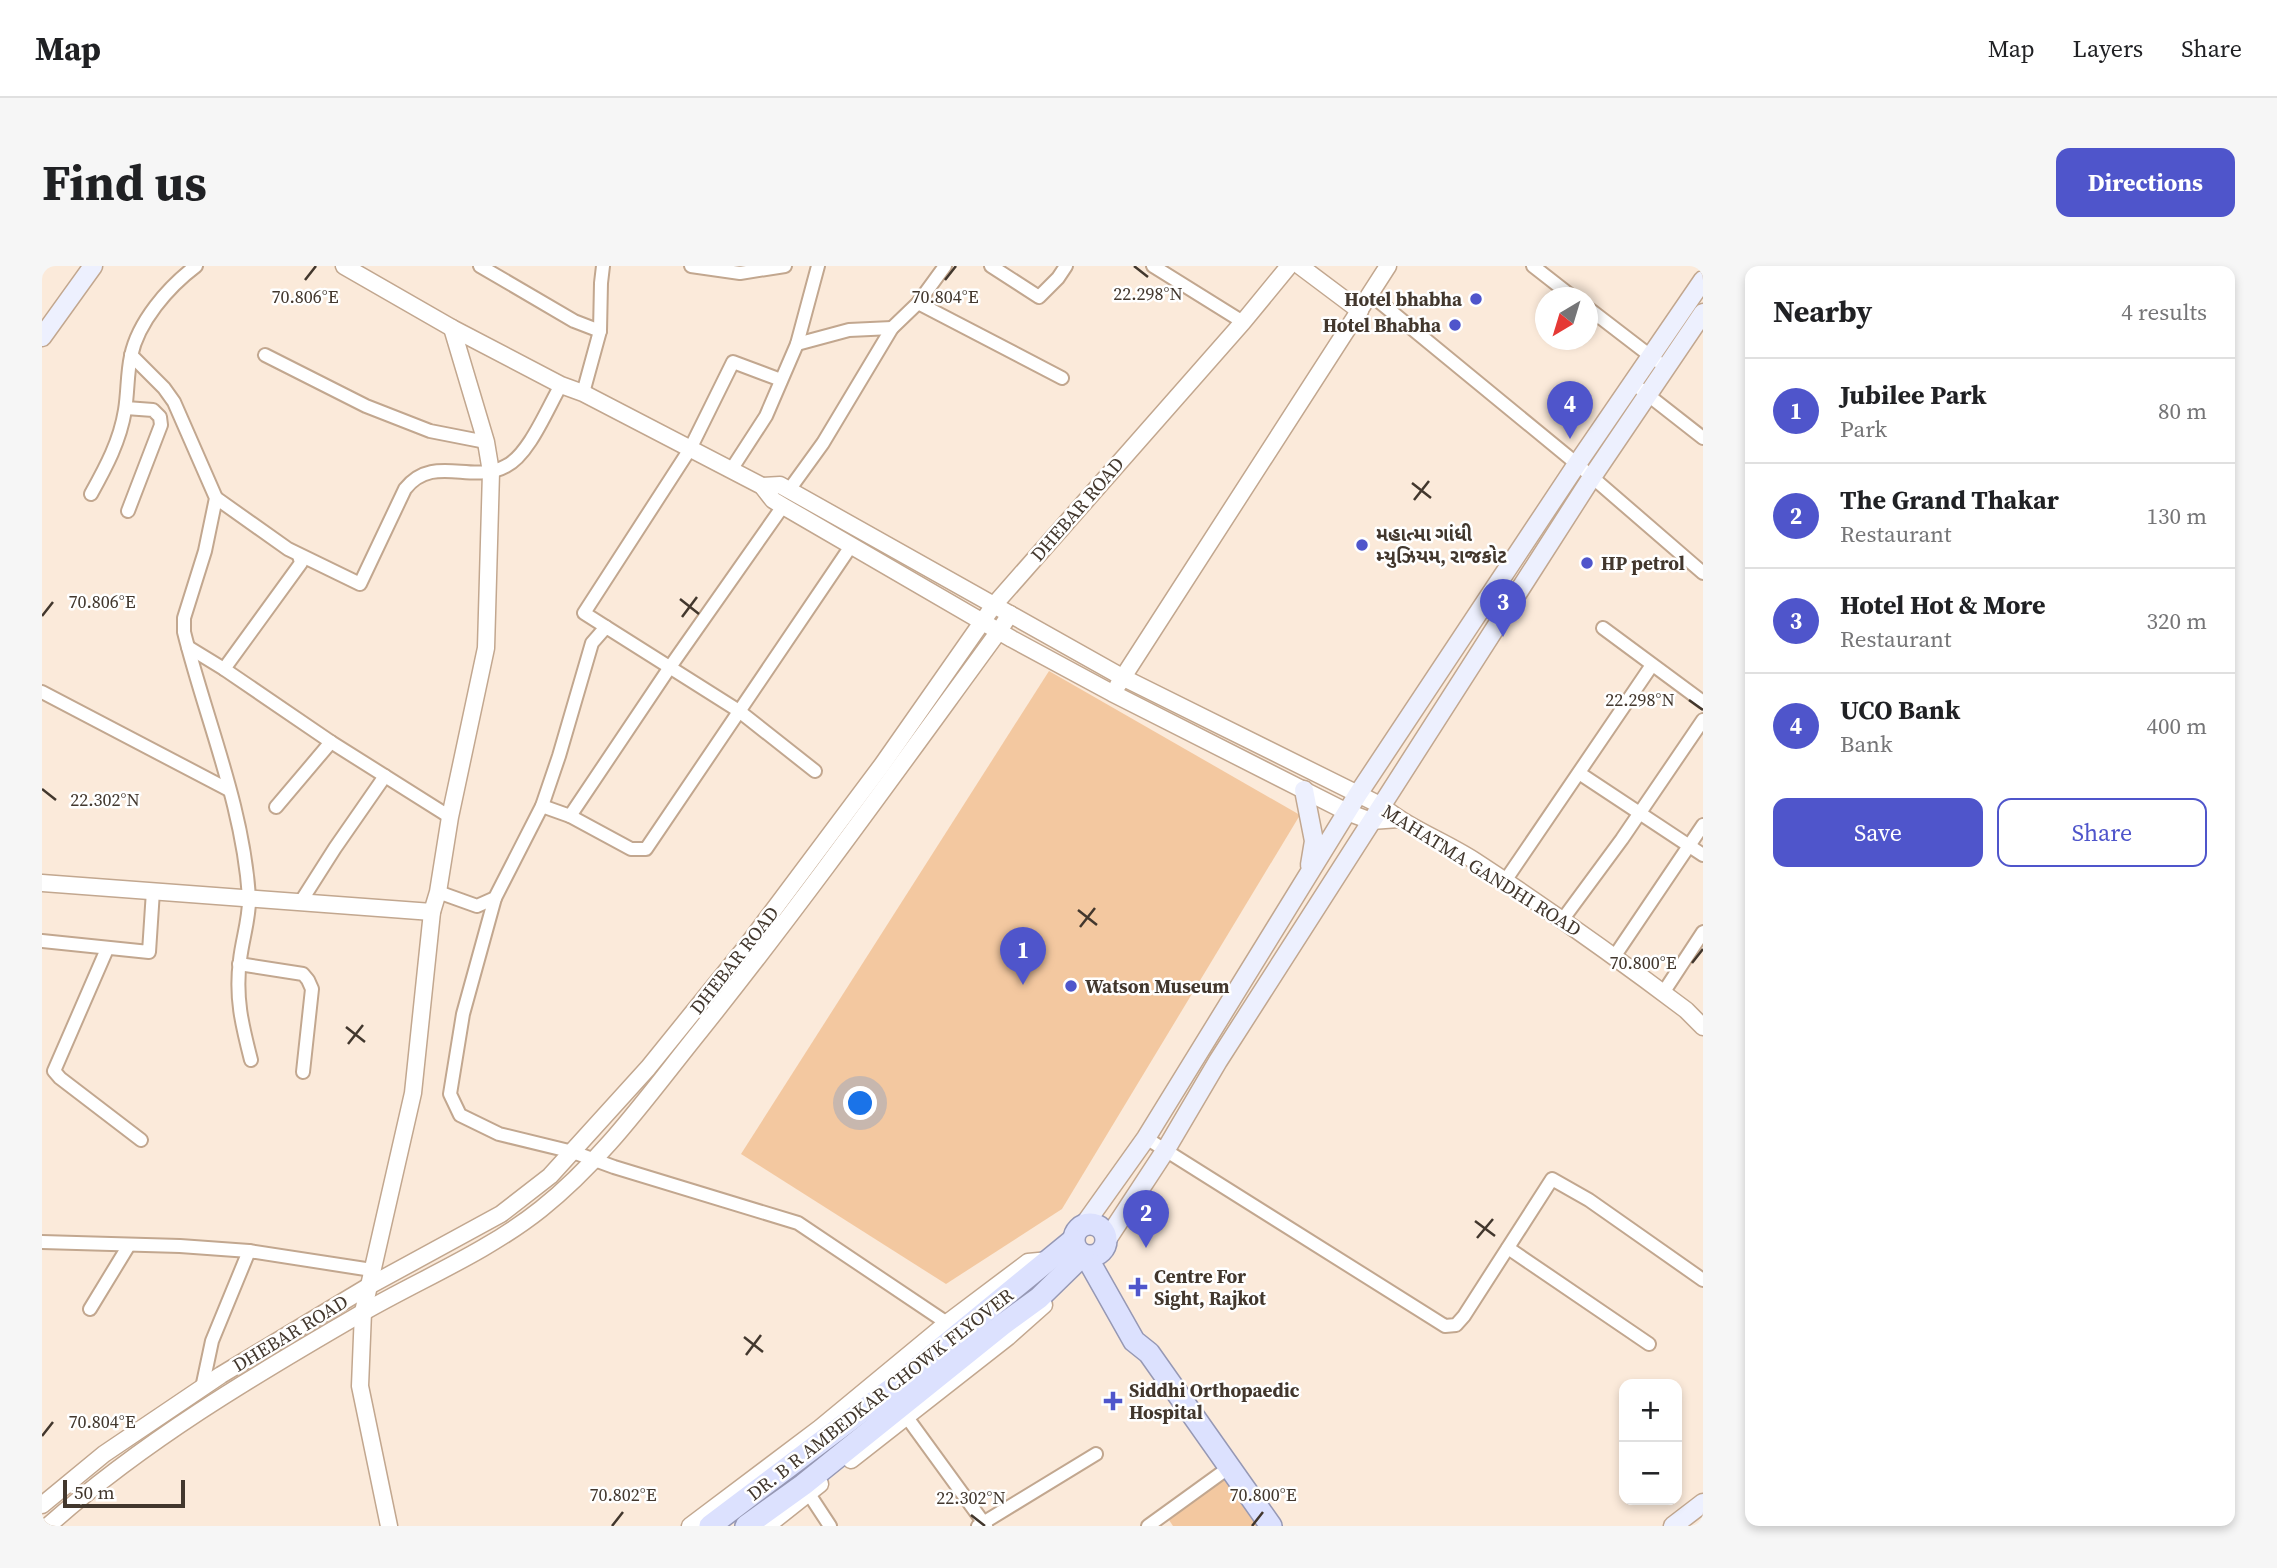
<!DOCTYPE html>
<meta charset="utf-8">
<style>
:root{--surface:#fff;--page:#f6f6f6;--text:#202124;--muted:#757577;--line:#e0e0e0;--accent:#4f55cb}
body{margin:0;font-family:"Source Serif 4","Noto Sans Gujarati",serif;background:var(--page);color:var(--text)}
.controls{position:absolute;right:21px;bottom:21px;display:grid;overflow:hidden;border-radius:14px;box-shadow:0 4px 10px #0003}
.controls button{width:63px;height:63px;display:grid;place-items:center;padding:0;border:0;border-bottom:2px solid var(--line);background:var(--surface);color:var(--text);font:35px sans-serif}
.compass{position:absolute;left:1493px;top:21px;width:63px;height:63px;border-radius:50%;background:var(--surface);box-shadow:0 4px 10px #0003;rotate:218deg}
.scale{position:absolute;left:21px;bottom:18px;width:122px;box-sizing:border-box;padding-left:7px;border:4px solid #42372d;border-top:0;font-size:19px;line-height:24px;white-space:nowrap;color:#42372d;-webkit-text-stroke:5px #fff;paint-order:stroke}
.you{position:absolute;left:819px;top:838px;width:24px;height:24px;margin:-18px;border:5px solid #fff;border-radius:50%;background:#1a73e8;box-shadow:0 0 0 10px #1a73e833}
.badge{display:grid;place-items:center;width:46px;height:46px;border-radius:50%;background:var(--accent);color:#fff;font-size:23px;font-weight:700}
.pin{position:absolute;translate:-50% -58px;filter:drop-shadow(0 2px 4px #0008)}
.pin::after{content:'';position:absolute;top:37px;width:24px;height:21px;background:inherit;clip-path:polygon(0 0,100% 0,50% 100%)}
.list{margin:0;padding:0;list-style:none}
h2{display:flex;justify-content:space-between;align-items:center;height:91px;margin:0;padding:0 28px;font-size:30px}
h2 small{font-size:23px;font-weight:400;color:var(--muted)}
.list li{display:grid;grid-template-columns:46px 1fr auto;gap:21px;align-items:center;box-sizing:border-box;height:105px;padding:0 28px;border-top:2px solid var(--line)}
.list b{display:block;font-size:26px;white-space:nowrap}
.list p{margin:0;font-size:23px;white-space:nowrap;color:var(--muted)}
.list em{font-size:23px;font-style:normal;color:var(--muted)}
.actions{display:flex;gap:14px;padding:21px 28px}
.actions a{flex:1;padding:16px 0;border:2px solid var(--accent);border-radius:14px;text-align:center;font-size:24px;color:var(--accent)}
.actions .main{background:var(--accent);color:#fff}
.map{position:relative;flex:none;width:1661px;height:1260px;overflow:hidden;border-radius:14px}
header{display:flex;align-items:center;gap:42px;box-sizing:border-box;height:98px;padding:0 35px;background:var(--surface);border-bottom:2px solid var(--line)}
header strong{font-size:33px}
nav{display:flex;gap:38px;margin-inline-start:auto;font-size:24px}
.intro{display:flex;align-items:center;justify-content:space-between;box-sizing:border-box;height:168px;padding:0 42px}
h1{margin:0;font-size:49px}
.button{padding:18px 32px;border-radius:14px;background:var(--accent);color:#fff;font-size:24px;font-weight:700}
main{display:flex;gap:42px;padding:0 42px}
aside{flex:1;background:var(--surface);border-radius:14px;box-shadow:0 4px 10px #0003}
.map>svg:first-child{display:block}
.green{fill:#f3c8a0}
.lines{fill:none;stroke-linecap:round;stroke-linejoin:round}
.minor-casing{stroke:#c2a78f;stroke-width:16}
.tertiary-casing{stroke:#c2a78f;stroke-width:19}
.secondary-casing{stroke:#c2a78f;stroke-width:21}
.primary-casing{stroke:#9698b4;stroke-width:24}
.minor{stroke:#fff;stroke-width:12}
.tertiary{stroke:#fff;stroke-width:16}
.secondary{stroke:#edf0fe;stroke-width:18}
.primary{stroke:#dce1fe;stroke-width:21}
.ticks{fill:none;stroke:#42372d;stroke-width:2.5}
.poi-dot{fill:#4f55cb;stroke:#fff;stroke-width:2.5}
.labels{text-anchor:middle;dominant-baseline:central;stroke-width:5;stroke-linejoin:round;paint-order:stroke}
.poi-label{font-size:19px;font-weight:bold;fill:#42372d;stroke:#fff;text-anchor:start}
.street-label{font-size:19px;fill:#42372d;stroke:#fff}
.ticks-label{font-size:18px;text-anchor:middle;fill:#42372d;stroke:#fff;stroke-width:5;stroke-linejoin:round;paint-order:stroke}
</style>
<header>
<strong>Map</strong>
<nav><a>Map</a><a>Layers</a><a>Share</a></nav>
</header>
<div class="intro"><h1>Find us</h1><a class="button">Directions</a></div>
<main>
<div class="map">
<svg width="1661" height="1260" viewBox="0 0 1661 1260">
<rect width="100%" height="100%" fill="#fbeada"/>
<g class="green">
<polygon points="1007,405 1258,549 1020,943 904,1018 699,888"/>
<polygon points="1189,1200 1229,1260 1131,1260 1123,1248"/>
</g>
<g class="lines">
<g class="minor-casing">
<g id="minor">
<polyline points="438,0 532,55 558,65"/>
<polyline points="649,0 698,7 743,0"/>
<polyline points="949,0 997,31 1016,12 1024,0"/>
<polyline points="1111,0 1201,56"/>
<polyline points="1491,0 1532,32"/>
<polyline points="1328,28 1535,198 1661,307"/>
<polyline points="876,37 1020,112"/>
<polyline points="1546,42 1615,95"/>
<polyline points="755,78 807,64 850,62"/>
<path d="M89,89L122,122L132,136L174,232L163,285L142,352V366C164,454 201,539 207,631C208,651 200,674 198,694C193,731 200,759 209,794"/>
<polyline points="223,89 324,140 388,165 444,176"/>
<polyline points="1592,118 1661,172"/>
<polyline points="541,127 558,65 559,17 561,0"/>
<polyline points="84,142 111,144 118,151 119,159 86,245"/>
<polyline points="689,204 724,150 755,78 776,0"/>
<polyline points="747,224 781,177 850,62 876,37 903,0"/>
<path d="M49,228C64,201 78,175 83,144C86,126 85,108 89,90C96,56 126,21 154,0"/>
<path d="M174,232L246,283L318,318L363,223C391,187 430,219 464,200C487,189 506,141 519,119"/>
<polyline points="564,361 542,347 648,183 691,96 739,114"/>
<polyline points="1561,362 1661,436"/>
<polyline points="146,381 182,403 289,476 408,551"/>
<polyline points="182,403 259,297 257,289"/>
<polyline points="0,426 187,524"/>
<polyline points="1537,507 1661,589"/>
<polyline points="500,540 528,550 589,583 604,583 809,280"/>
<polyline points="234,541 289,476"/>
<polyline points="528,550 628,401 741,240"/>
<polyline points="1463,615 1610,399"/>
<polyline points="396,626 435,640 453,632 500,540 517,490 550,377 564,361 697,445 773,505"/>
<polyline points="453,632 421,748 408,828 418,849 457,868 531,886 572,901 756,957 905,1057"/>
<polyline points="258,637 293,582 343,510"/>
<polyline points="1521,653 1580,573 1661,454"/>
<polyline points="0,675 107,686 111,625"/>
<polyline points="65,683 12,805 18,812 99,874"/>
<polyline points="1572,691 1661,559"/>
<polyline points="197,698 261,708 266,714 270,723 261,806"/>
<polyline points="1621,727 1661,666"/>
<polyline points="1104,872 1403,1060 1414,1059 1422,1050 1510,913 1547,934 1661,1014"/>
<polyline points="0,976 138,980 207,985 330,1004"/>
<polyline points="1466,982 1607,1078"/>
<polyline points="48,1043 87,979"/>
<polyline points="160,1122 170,1075 207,985"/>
<polyline points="864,1150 944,1260"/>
<polyline points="767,1228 788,1260"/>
<polyline points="936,1260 1054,1188"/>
<polyline points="1106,1260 1189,1200"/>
</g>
</g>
<g class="tertiary-casing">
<g id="tertiary">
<polyline points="302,0 410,62 519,119 541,127 720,220 731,234 741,240 970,373 1070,427 1305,546 1329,555 1357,553"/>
<polyline points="1258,0 1318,45"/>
<path d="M720,220L738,219L1080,411L1340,540C1368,563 1402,575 1433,595C1505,642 1575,692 1644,744L1661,761"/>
<polyline points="1076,419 1346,0"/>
<polyline points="0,617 390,646"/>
<polyline points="809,1194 966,1071 1002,1039"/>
<polyline points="0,1239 62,1188 179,1109 327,1020 459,948 508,910 606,802 703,682 840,499 952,339 1201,56 1247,0"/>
<path d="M6,1260C100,1176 211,1110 320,1047C379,1013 445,986 499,943C561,894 608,827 658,765C762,635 859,499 957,365L968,348"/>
<polyline points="347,1260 318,1120 321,1046 371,827 390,646 396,626 408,551 444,382 449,206 444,176 410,62"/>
<polyline points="648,1260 778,1162 905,1057 986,996 1007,994"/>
<polyline points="725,1260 778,1218"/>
</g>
</g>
<g class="secondary-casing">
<g id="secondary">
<polyline points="0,71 51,0"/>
<polyline points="1262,524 1272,575 1268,599"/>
<polyline points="1042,959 1104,872 1316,528 1535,198 1661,14"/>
<polyline points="1064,975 1123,885 1176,795 1550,211 1661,47"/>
<polyline points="1631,1260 1661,1237"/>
</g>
</g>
<g class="primary-casing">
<g id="primary">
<circle cx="1048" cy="974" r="16"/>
<polyline points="1044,990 1092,1075 1107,1087 1229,1260"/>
<polyline points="668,1260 848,1124 1031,974"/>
<polyline points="704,1260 761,1219 960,1059 997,1032 1041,989"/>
</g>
</g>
<use href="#minor" class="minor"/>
<use href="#tertiary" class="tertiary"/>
<use href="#secondary" class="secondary"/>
<use href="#primary" class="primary"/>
</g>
<path class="ticks" d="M1092,0L1106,11M263,14L274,0M903,14L914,0M1370,217L1389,232M1372,234L1387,215M638,333L657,348M0,350L11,336M640,351L655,331M1647,434L1661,444M0,523L14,534M1036,644L1055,659M1038,661L1053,642M1650,697L1661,683M304,761L323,776M306,778L321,759M1433,955L1453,970M1435,972L1451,953M702,1071L721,1086M704,1089L719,1069M0,1170L11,1156M929,1249L943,1260M570,1260L581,1246M1210,1260L1221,1246"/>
<g class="poi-dot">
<circle cx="1434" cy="33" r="7"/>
<circle cx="1413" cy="59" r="7"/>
<circle cx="1320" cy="279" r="7"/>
<circle cx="1545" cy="297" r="7"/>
<circle cx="1029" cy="720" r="7"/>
<path d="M1092.5 1010.5h7v7h7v7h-7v7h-7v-7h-7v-7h7z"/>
<path d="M1067.5 1124.5h7v7h7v7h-7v7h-7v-7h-7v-7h7z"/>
</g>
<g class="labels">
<g class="poi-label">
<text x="1420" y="33" text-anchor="end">Hotel bhabha</text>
<text x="1399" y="59" text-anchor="end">Hotel Bhabha</text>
<text x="1334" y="268">મહાત્મા ગાંધી<tspan x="1334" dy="22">મ્યુઝિયમ, રાજકોટ</tspan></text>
<text x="1559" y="297">HP petrol</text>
<text x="1043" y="720">Watson Museum</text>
<text x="1112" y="1010">Centre For<tspan x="1112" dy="22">Sight, Rajkot</tspan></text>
<text x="1087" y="1124">Siddhi Orthopaedic<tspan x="1087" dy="22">Hospital</tspan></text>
</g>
<g class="street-label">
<text transform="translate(1035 243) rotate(-49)">DHEBAR ROAD</text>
<text transform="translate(1440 604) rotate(32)">MAHATMA GANDHI ROAD</text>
<text transform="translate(692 694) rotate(-52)">DHEBAR ROAD</text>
<text transform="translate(248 1067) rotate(-31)">DHEBAR ROAD</text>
<text transform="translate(838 1128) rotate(-38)">DR. B R AMBEDKAR CHOWK FLYOVER</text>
</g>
</g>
<g class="ticks-label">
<text x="1106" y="34">22.298°N</text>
<text x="263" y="37">70.806°E</text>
<text x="903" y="37">70.804°E</text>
<text x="60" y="342">70.806°E</text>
<text x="1598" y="440">22.298°N</text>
<text x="63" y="540">22.302°N</text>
<text x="1601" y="703">70.800°E</text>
<text x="60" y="1162">70.804°E</text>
<text x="581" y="1235">70.802°E</text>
<text x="1221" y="1235">70.800°E</text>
<text x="929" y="1238">22.302°N</text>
</g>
</svg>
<div class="controls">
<button>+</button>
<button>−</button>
</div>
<svg class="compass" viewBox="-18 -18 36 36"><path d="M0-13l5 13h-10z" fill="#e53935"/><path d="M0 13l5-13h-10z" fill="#757577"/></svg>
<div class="scale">50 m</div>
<div class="you"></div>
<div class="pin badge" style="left:981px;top:719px">1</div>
<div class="pin badge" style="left:1104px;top:982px">2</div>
<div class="pin badge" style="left:1461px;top:371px">3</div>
<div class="pin badge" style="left:1528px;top:173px">4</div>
</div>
<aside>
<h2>Nearby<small>4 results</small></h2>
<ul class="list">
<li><span class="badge">1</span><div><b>Jubilee Park</b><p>Park</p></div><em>80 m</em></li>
<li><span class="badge">2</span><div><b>The Grand Thakar</b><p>Restaurant</p></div><em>130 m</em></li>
<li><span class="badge">3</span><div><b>Hotel Hot &amp; More</b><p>Restaurant</p></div><em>320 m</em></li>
<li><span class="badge">4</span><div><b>UCO Bank</b><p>Bank</p></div><em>400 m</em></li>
</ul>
<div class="actions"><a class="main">Save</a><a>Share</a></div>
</aside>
</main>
